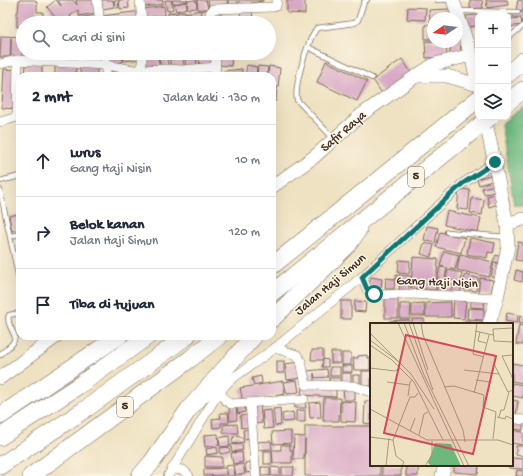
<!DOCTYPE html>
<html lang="id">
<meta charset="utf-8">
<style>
:root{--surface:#fff;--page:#f6f6f7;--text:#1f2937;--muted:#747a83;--line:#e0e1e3}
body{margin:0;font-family:"Gochi Hand",sans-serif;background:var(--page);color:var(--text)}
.controls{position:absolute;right:12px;top:12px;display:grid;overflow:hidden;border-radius:8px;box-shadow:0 4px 16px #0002}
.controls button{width:36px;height:36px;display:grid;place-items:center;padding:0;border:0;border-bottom:1px solid var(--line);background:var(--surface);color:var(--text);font:20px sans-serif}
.compass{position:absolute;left:427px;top:12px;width:36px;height:36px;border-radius:50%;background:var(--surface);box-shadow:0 4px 16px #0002;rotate:257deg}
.stop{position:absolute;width:12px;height:12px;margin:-9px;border:3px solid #0f766e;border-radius:50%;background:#fff}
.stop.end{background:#0f766e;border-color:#fff;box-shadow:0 1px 4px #0008}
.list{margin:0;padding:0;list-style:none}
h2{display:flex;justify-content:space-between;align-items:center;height:52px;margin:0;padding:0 16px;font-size:17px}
h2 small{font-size:13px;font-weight:400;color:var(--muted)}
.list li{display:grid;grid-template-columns:26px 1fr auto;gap:12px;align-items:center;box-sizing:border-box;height:72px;padding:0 16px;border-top:1px solid var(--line)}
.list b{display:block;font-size:15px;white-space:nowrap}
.list p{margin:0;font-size:13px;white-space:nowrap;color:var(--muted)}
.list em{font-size:13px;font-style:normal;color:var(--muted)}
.icon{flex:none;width:22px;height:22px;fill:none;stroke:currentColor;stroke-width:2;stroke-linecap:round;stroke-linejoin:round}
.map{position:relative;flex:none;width:523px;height:476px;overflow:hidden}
.search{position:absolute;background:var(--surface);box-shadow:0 4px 16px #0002;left:16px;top:16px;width:260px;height:44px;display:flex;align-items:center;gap:10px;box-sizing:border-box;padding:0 14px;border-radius:22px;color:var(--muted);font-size:15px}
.panel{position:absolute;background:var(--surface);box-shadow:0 4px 16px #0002;left:16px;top:72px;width:260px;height:268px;border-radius:12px}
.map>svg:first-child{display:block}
.forest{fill:#6eb87e;stroke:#54714e}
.building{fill:#d8a9c4}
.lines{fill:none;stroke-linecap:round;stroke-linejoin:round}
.lane-casing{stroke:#7a6a57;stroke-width:6}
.street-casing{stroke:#7a6a57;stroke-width:10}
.secondary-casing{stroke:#7a6a57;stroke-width:14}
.highway-casing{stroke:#7a6a57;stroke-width:18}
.lane{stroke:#fff;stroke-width:4.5}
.street{stroke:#fff;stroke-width:9}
.secondary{stroke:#fff;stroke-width:13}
.highway{stroke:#fff;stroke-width:17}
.highway-bridge-casing{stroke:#7a6a57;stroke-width:18;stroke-linecap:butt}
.highway-bridge{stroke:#fff;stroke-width:17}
.route{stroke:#0f766e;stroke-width:5}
.labels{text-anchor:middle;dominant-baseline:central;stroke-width:3;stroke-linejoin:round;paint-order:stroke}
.shield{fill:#fcf5e5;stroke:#75675a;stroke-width:1}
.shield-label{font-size:12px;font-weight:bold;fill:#3b2a1e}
.street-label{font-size:13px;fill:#3b2a1e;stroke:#fcf5e5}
.inset-road{fill:none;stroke:#a79880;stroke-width:1}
.view{fill:#d1495b;fill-opacity:0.15;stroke:#d1495b;stroke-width:2}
.inset-edge{fill:none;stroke:#3b2a1e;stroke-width:2}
</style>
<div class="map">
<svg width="523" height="476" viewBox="0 0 523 476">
<rect width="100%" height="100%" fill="#fcf5e5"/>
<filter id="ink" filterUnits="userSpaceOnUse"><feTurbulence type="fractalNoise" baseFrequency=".025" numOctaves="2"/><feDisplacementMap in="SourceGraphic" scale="8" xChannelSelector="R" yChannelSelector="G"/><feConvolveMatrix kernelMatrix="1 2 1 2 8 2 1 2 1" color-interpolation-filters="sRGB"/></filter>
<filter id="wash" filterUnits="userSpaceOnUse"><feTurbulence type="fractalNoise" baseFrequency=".012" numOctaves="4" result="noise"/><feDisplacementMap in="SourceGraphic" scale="16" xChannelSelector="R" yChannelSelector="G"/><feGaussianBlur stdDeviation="0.9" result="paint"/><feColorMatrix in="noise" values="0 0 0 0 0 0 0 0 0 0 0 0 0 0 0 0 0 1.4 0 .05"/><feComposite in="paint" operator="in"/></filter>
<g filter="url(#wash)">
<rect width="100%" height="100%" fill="#efe2c2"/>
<polygon class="forest" points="523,106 523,205 514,205 501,124"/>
<g id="blocks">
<g class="building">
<polygon points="19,0 35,0 37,3 37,12 43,12 43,23 23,23 23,27 17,27 17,12 18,12"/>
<polygon points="56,0 61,6 58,0 73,0 77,5 76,0 95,0 97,13 79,16 78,10 70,16 71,18 65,23 60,23 47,7"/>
<polygon points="101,0 113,0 114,7 103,9"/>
<polygon points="114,0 118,0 119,7 116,8"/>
<polygon points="119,0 128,0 129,8 120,9"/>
<polygon points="144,0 163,0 163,4 145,7"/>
<polygon points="165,0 171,0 173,9 167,11"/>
<polygon points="172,0 187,0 188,1 173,4"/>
<polygon points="196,0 197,8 188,9 187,1"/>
<polygon points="197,0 206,0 208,9 198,9"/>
<polygon points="208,0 227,0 228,5 209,8"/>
<polygon points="228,0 237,0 238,5 230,6"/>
<polygon points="239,0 263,0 263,1 240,5"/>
<polygon points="287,0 305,0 305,14 287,13"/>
<polygon points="470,0 482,0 483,8 470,9"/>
<polygon points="486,0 507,0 508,5 487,8"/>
<polygon points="518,0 523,1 523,11 516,10"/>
<polygon points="186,2 187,8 176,11 174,4"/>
<polygon points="164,6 165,15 144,18 143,9"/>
<polygon points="408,7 426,8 425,20 407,19"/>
<polygon points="207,9 209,19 203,20 201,11"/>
<polygon points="450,9 451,18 433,18 433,23 430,23 429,10"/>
<polygon points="200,10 202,20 189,23 186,13"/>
<polygon points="220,10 223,21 216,23 213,12"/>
<polygon points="252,10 253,20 241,21 240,11"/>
<polygon points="141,11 142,23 103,23 102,16"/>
<polygon points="185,11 187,23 179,23 177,12"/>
<polygon points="175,12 177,21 170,23 168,13"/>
<rect x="513" y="12" width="10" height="5"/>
<polygon points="96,15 98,23 80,23 79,18"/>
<polygon points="478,15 478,26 467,27 466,16"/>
<polygon points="166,16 166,23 145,23 144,19"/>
<polygon points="521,18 522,25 508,27 508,21 511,21 511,19"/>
<polygon points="433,24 433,39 425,39 425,25"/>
<polygon points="1,36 22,37 22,58 11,58 11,38 10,57 0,57"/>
<polygon points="457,39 461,39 460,55 450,55 450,42 457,42"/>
<polygon points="425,41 446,42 447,57 426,58"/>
<rect x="42" y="53" width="16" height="6"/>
<polygon points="71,53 84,53 85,60 72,61"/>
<polygon points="86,53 103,53 104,61 88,62"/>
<polygon points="123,53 141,53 142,59 124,61"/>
<polygon points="166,53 168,65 161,67 158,55"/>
<polygon points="170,53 183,53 184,66 170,67"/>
<polygon points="185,53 196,53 197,65 186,66"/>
<polygon points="198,53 214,53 215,64 200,66"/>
<polygon points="220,53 232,53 231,66 219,65"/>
<polygon points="122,54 123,62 109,63 108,55"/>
<polygon points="157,54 160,67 147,69 144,56"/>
<polygon points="402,59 413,75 384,96 373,80"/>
<polygon points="326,61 367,81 357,101 317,82"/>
<polygon points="26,63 42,64 42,76 25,76"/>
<polygon points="55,64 76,65 76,76 55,76"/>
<polygon points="247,65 257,67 256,76 245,76"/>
<rect x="80" y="66" width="17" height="10"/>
<polygon points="258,66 268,67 267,76 257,76"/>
<polygon points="269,66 280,68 278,88 272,87 272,76 268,76"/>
<polygon points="4,69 17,70 16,109 2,108"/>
<polygon points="214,69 214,76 178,76 177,71"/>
<polygon points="242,69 242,76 224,76 224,71"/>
<polygon points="127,70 127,76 110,76 110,71"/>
<polygon points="161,70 161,76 148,76 148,72"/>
<polygon points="272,89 277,89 276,101 272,101"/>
<polygon points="490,175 492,181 479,185 477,179"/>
<polygon points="495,185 496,192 484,194 482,188"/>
<polygon points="459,189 470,190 468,210 457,209"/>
<polygon points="496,194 499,204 489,207 487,196"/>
<polygon points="472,198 484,200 482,215 470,213"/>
<polygon points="447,211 481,218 478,232 444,225"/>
<polygon points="19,214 20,229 12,231 9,216"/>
<polygon points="427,226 438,228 435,243 424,240"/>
<polygon points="440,232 465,238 461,253 436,247"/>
<polygon points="470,238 495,243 493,253 488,252 487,258 467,254"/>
<polygon points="518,242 523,243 523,261 515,260"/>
<polygon points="424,243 434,245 431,257 421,254"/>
<polygon points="444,251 459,255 455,270 440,266"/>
<polygon points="460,254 493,262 489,277 457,270"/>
<polygon points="496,255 503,258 500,264 493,261"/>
<polygon points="413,257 438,259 436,290 411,288"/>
<polygon points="399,260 410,261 409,274 398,273"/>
<polygon points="494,263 502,265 499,279 491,277"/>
<polygon points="440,267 447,268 444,282 437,281"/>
<polygon points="448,270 462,273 461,282 446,279"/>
<polygon points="516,270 523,272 522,282 514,280"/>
<polygon points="396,275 410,276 410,282 396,281"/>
<polygon points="465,275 478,278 476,291 462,289"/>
<polygon points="371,277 382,279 381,288 369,286"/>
<polygon points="386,278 395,279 394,289 385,289"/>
<polygon points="480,278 493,280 491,296 478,294"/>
<polygon points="438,282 444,283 442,294 436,292"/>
<polygon points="445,282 452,284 450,293 443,292"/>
<polygon points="400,283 409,283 409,291 399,291"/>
<polygon points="454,285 461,286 460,295 452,293"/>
<rect x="385" y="295" width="13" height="23"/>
<polygon points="471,298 485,299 484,308 471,307"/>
<polygon points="454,300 466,301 464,319 453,318"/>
<rect x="341" y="301" width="10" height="18"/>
<polygon points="355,301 366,302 365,312 354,311"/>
<polygon points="451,302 451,317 426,317 426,303"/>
<polygon points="424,303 425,316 412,316 412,304"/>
<polygon points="400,304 411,304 410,319 400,319"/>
<polygon points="468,308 484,309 484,320 467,319"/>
<polygon points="507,313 518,315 517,323 505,321"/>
<polygon points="520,315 523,316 523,324 519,323"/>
<rect x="412" y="319" width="12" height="5"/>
<polygon points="409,320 410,324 390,324 390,321"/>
<polygon points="465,320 482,321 482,324 465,324"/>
<polygon points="519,325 523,326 523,345 516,344"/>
<polygon points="312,350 323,350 323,360 311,360"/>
<rect x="331" y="352" width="9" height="11"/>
<rect x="342" y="353" width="9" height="12"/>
<polygon points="367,355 367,358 370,358 370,370 354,370 353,358 358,358 358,356"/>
<polygon points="323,359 328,360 328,367 322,367"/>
<rect x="277" y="361" width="7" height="12"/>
<polygon points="300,362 302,378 287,380 285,364"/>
<polygon points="512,363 523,365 523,383 512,381"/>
<rect x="342" y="366" width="10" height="6"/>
<rect x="330" y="367" width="10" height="9"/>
<polygon points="327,369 328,377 315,378 314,373 314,383 307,383 307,371"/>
<rect x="362" y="371" width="9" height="15"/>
<rect x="342" y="373" width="9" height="12"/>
<rect x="353" y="375" width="7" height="10"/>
<polygon points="261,376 262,383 254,385 252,378"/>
<rect x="329" y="378" width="11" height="7"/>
<polygon points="297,380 299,392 287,394 284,382"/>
<polygon points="283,381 285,394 243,402 240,388"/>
<polygon points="512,383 523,385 523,398 512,396"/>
<polygon points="302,386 336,388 336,397 301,395"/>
<polygon points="343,388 355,388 355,400 344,400"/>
<polygon points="324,398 340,398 339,421 323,421"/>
<polygon points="512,400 518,401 516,415 512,414"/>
<polygon points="341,401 356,402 355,422 341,421"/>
<polygon points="365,401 371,401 371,424 364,423"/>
<polygon points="320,402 321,417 310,418 309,403"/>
<polygon points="295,403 305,403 306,408 295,408"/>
<polygon points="244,405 245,412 238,414 237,407"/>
<polygon points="260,405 262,423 254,424 253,406"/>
<polygon points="236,406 237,420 230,421 229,407"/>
<polygon points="280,408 281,425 275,426 273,409"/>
<polygon points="271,410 273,428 264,429 262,411"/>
<polygon points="305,410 305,422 296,422 296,411"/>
<polygon points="293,412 294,421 283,422 282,414"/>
<polygon points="220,413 228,413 229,423 221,423 221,427 213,428 212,419 221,418"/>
<polygon points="247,415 249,427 241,428 240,416"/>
<polygon points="512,420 523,422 523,430 512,429"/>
<polygon points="237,424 238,433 223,433 223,425"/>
<polygon points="305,426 371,426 371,465 380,465 380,476 305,476 305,439 304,459 293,459 294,436 305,437"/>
<polygon points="250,429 251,438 244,439 243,430"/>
<polygon points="512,430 523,432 523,445 512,443"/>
<polygon points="291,431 291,443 273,444 272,432"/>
<polygon points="218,434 219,445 205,447 204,435"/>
<polygon points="239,435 239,437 242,437 244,442 233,444 232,438 234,438 234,436"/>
<polygon points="229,436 230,446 220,447 219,438"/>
<polygon points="271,441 272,449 258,450 257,442"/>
<polygon points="242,444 243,450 232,452 231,445"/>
<polygon points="281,445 290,445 290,450 292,450 292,463 273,463 272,450 281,450"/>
<polygon points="516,446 523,446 523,456 516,455"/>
<polygon points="217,447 218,453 207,455 206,449"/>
<polygon points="229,447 230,452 220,454 220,448"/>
<rect x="264" y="451" width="8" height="13"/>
<polygon points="242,452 243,462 233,464 231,453"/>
<polygon points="205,456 222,457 222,467 205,467"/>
<polygon points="512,458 523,459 523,469 509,468 509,465 512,465"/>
<polygon points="252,462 253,472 246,473 245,463"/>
<polygon points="243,464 245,474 236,475 234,465"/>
<polygon points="233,465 235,476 228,476 226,466"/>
<rect x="382" y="465" width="19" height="11"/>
<rect x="406" y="465" width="12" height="11"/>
<polygon points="454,465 479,465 478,474 454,472"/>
<rect x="261" y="467" width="9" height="9"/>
<polygon points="271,467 280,468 280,476 271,476"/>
<polygon points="282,467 294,467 293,476 282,476"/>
<polygon points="226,468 226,475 204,476 204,469"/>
<polygon points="517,470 523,471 523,476 516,476"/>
</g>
</g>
</g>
<g filter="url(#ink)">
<use href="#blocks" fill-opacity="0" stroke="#7a6a57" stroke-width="1"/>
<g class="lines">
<g class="lane-casing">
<g id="lane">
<polyline points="437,0 445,0"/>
<polyline points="458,11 518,12"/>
<polyline points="508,38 523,26"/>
<polyline points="308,47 372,78"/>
<path d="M333,138L297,100C294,85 308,39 317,28L355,23L358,20L364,2L367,0"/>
<polyline points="0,181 20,176"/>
<polyline points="0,190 20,284"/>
<polyline points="447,232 506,237"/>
<polyline points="11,236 20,234"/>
<polyline points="37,336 44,343"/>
<path d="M0,355L13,343L15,337C13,331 6,322 9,315L20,313"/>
</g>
</g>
<g class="street-casing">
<g id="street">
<polyline points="97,0 100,23"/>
<polyline points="140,0 142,23"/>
<polyline points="213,23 210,13 213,9 274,7 276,6 277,0"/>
<polyline points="105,53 106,65 106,76"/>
<polyline points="142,53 142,70"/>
<polyline points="0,64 16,60 106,65 134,70 168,69 182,70 216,67"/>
<polyline points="215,76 216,53"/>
<polyline points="0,122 17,117 18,60"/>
<polyline points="362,277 367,289 370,292 379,295 411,294 497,298"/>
<polyline points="275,348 297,355 301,361 306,385 354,386 371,392"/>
<polyline points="220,392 226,401 231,404 304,399"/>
<polyline points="250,403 256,476"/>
<polyline points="512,418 523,420"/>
<polyline points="172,469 183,470 189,476"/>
<polyline points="168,476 217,395 229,381 275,348 362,277 462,184 495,162"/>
</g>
</g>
<g class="secondary-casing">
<g id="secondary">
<polyline points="453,0 471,55 478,85"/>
<polyline points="417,76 447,76 478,85"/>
<polyline points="485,117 507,224 508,247 497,298 489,324"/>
<polyline points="272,187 314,157 361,115 416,76 435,64 471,55"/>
<polyline points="507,224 523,219"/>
<polyline points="0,378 57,336"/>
<polyline points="442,476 445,465"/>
</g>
</g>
<g class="highway-casing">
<g id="highway">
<polyline points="508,74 523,61"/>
<polyline points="508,102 523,90"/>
<polyline points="272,266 478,99"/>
<polyline points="272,293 484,122"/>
<polyline points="272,319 348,245 358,230"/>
<polyline points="0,416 119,336"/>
<polyline points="0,437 81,384 148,336"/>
<polyline points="0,466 87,408 187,336"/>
<polyline points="31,476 190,359 219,336"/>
<polyline points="140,476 152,462 189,409 254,336"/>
</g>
</g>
<use href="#lane" class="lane"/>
<use href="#street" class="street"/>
<use href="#secondary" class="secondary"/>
<use href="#highway" class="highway"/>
<g class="highway-bridge-casing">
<polyline id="highway-bridge" points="484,122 490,117"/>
</g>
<use href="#highway-bridge" class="highway-bridge"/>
</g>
</g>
<g class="lines" filter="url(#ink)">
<polyline class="route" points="374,294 367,289 362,277 462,184 495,162"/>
</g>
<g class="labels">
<g class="shield">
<rect x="408" y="167" width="16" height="20" rx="3"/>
<rect x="117" y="397" width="16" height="20" rx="3"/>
</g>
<g class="shield-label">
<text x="416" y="177">5</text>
<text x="125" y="407">5</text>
</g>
<g class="street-label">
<text transform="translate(344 132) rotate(-41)">Safir Raya</text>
<text transform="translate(437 283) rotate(2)">Gang Haji Nisin</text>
<text transform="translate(331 285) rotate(-40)">Jalan Haji Simun</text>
</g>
</g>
<g transform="translate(370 323)">
<rect width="143" height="143" fill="#efe2c2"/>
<path d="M65,120L81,121L91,143H62L58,140Z" fill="#6eb87e"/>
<path class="inset-road" d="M28,0L94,143M34,0L54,52L99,143M39,0L63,67M43,0L58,47M51,0L53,12L93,107L95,119M107,0L103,31L114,34M143,5L123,6L124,18L143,19M105,8L123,12M110,9L108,18L116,20M0,10L41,51L64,86M0,17L29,39M0,22L22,37L44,59L73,117M143,32L132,33L143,56M124,41L138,69L143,67M0,45L25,48L30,45M94,47L129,51M106,57L120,59M17,59L39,62M74,64L84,63L114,72L113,84L126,89L123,116M104,70L119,12M38,73L40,59L43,57M0,86L57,117H128L143,122M127,94L135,96L136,93L143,96M129,94L131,87H134L139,69M40,108L45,95M49,112L54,91L58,89M0,114L23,117L26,133L34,139L32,143M23,117L40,74H45L48,70M16,143L19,115M55,143L62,132V118"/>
<path class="view" d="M36,12L126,33L103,131L14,110Z"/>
<rect width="143" height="143" class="inset-edge"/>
</g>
</svg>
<div class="controls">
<button>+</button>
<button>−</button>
<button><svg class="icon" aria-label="layers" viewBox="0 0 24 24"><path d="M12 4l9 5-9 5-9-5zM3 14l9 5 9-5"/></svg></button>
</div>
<svg class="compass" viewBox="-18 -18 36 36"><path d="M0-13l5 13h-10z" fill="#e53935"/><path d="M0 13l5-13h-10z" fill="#747a83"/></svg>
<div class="stop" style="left:374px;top:294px"></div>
<div class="stop end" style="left:495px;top:162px"></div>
<div class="search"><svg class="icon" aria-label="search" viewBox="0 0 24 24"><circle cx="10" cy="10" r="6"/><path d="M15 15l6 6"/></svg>Cari di sini</div>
<section class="panel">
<h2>2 mnt<small>Jalan kaki · 130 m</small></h2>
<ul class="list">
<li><svg class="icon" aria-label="ahead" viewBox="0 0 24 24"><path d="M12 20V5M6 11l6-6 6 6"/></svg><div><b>Lurus</b><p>Gang Haji Nisin</p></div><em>10 m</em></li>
<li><svg class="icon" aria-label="right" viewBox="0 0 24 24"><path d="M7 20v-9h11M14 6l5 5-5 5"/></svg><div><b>Belok kanan</b><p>Jalan Haji Simun</p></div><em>120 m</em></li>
<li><svg class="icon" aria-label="arrive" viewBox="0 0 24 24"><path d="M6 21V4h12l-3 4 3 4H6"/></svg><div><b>Tiba di tujuan</b></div></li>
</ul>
</section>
</div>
